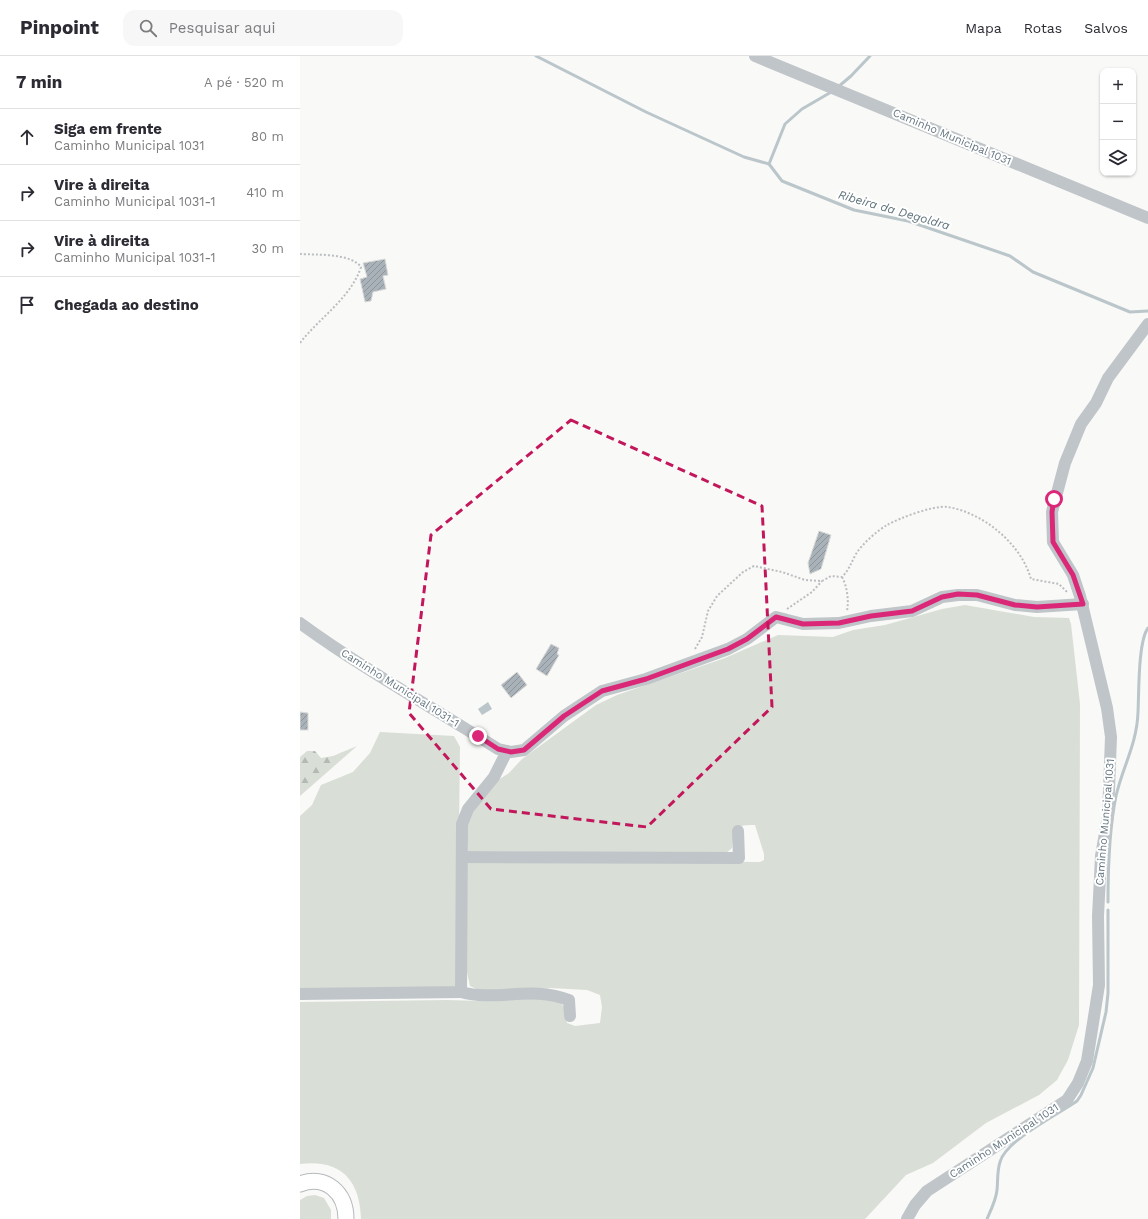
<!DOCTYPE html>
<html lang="pt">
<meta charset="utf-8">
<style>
:root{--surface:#fff;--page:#f7f7f7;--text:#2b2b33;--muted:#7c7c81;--line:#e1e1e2}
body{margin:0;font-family:"Work Sans",sans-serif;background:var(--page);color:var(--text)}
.controls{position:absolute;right:12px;top:12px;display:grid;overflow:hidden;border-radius:8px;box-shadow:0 1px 3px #0004}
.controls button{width:36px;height:36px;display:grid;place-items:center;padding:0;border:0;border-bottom:1px solid var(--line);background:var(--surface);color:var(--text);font:20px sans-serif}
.stop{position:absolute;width:12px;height:12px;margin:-9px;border:3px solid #db2777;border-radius:50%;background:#fff}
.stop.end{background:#db2777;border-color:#fff;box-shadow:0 1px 4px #0008}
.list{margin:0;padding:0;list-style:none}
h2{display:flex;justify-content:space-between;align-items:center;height:52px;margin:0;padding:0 16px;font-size:17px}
h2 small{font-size:13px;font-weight:400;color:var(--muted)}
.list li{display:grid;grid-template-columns:26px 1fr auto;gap:12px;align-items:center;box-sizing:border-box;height:56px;padding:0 16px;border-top:1px solid var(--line)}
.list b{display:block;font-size:15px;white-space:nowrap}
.list p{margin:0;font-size:13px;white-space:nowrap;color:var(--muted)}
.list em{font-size:13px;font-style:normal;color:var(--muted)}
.icon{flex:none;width:22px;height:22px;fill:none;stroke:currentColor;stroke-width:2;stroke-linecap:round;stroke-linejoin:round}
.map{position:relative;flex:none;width:848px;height:1163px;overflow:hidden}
header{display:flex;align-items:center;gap:24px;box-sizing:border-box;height:56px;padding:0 20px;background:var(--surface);border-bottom:1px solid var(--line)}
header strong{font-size:19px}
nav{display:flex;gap:22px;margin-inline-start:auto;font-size:14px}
.search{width:280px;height:36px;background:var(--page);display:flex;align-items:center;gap:10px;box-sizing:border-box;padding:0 14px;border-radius:12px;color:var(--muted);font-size:15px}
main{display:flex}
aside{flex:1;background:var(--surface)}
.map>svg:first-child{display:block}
.grass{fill:#d9ded6}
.forest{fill:url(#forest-firs)}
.water{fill:#bac6ca}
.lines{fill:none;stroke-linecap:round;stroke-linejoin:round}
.stream{stroke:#bac6ca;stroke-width:3}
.building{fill:url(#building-hatch);stroke:#dbdbd9}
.major-casing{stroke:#b4b9bd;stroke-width:17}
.path{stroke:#bbbec1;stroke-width:2;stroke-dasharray:2 2;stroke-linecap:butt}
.minor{stroke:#c0c5c9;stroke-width:12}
.major{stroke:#fff;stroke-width:15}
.route{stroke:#db2777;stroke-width:5}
.marked{fill:none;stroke:#c2185b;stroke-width:3;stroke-dasharray:8 5;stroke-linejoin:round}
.labels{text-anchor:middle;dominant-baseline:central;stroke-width:4;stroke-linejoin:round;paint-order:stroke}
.street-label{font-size:11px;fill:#657681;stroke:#fff}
.water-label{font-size:12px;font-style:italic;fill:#60747b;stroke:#fff}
</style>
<header>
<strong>Pinpoint</strong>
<div class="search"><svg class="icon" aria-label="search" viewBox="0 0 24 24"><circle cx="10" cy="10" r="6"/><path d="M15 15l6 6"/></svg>Pesquisar aqui</div>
<nav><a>Mapa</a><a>Rotas</a><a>Salvos</a></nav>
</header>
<main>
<aside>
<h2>7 min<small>A pé · 520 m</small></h2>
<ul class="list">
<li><svg class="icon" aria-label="ahead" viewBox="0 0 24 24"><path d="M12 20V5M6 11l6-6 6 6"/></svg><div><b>Siga em frente</b><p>Caminho Municipal 1031</p></div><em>80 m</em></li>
<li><svg class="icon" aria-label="right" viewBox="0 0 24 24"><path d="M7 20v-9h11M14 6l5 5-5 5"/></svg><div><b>Vire à direita</b><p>Caminho Municipal 1031-1</p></div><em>410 m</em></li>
<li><svg class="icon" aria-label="right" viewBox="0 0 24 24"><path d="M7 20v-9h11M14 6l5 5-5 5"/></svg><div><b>Vire à direita</b><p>Caminho Municipal 1031-1</p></div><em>30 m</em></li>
<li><svg class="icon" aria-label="arrive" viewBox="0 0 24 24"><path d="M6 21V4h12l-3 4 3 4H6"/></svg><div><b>Chegada ao destino</b></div></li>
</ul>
</aside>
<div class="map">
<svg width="848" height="1163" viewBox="0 0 848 1163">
<defs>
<pattern id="forest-firs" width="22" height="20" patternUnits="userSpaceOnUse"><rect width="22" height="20" fill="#d9ded6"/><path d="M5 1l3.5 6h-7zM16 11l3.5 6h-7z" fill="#b4b9b3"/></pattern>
<pattern id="building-hatch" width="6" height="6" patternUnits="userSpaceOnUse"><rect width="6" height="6" fill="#a9b2b8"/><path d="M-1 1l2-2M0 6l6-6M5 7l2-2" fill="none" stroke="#8d959b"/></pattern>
</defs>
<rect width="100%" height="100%" fill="#f9f9f7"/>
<g class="grass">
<path d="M665,549L734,561L769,562L771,568L780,648L779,969L768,1004L757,1024L739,1039L686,1067L633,1107L606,1119L565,1163H61C60,1123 40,1103 0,1108V946L147,944L181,945L241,942L260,946L265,952L267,967L275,970L300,967L302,951L300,939L287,934L250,932L183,936L170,930L167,916V804L460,806L464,804V798L455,769C447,769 441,769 434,773L432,792L425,798L168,795L166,769L172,755L195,726L209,717L222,703L296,649L317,639L425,602L478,579L533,581L553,574L585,569L642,553Z"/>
<polygon points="80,676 154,680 160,691 157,928 155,933 0,934 0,760 12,749 21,729 53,716 70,697"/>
<polygon points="15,1139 24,1142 31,1154 31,1163 0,1163 0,1144 7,1140"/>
</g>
<polygon class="forest" points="57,690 0,740 0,701 7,695 15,695 21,702 33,700"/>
<polygon class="water" points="188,646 192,653 182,659 178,653"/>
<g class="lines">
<g class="stream">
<polyline points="236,0 346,56 444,101 469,108 482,125 554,154 608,165 710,200 733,216 830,256 848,255"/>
<polyline points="538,31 551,20 570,0"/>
<polyline points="469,108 485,68 502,53 533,35"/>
<path d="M808,846C808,811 809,774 816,740C823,710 837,688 838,656C839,637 838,585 848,572"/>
<path d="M687,1163C691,1154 696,1144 697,1134C698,1125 697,1115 700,1106C706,1084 757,1059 777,1045L781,1039L793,1012L806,956L808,937V854"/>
</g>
</g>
<g class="building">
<polygon points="85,203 88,219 83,220 86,233 73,236 71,245 65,246 60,223 67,221 63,207"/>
<polygon points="519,475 531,479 521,513 510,518 508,507"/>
<polygon points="251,588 259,592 257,598 259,599 247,620 236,613"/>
<polygon points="217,616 227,629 211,642 201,629"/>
<polygon points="0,656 8,657 8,674 0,674"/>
</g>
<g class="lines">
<g class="major-casing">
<path id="major" d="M0,1128C26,1118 46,1137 46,1163"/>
</g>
<g class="path">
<path d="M0,198C16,199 51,197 61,211C51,242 19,262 0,287"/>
<path d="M542,521C547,530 549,544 547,555"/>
<polyline points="487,553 512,536 522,525"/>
<path d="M395,593L402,581L408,555L417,540L443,516L454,510L482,516L505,524L522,525L531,520L542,521C549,514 551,507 556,498C562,488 577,475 587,469C600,462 633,449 648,451C684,457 721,488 731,523L759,528L767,536"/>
</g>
<g class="minor">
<polyline points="455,0 848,162"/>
<path d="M0,567C63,613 132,651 198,693L211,696L224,694L264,660L302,635L346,623L428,593L447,583L476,561L503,568L539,567L571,560L612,555L642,541L658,539H677L715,549L737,551L783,548"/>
<polyline points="162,801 439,802 438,775"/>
<path d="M161,936C197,946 231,929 269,944L270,960"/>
<polyline points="0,938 161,936 162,768 168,753 194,721 207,695"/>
<polyline points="607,1163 615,1149 627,1135 767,1044 778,1027 787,1005 799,929 798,860 800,821 801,800 808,760 811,681 807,652 780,540 773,519 753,486 752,456 765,407 781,368 796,347 808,322 848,268"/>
</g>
<use href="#major" class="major"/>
</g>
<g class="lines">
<polyline class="route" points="178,680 198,693 211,696 224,694 264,660 302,635 346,623 428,593 447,583 476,561 503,568 539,567 571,560 612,555 642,541 658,538 677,539 715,549 737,551 783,548 773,519 753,486 752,456 754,443"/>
</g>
<path class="marked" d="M271,364L462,450L472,651L347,771L191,753L109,657L131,479Z"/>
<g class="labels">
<g class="street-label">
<text transform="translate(652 81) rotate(23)">Caminho Municipal 1031</text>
<text transform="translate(100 632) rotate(32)">Caminho Municipal 1031-1</text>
<text transform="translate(805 766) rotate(-85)">Caminho Municipal 1031</text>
<text transform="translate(704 1085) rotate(-33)">Caminho Municipal 1031</text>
</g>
<g class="water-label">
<text transform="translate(594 154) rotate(16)">Ribeira da Degoldra</text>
</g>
</g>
</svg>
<div class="controls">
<button>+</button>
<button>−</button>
<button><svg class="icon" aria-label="layers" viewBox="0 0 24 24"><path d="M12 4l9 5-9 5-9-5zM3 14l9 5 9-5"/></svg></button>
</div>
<div class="stop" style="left:754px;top:443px"></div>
<div class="stop end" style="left:178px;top:680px"></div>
</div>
</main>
